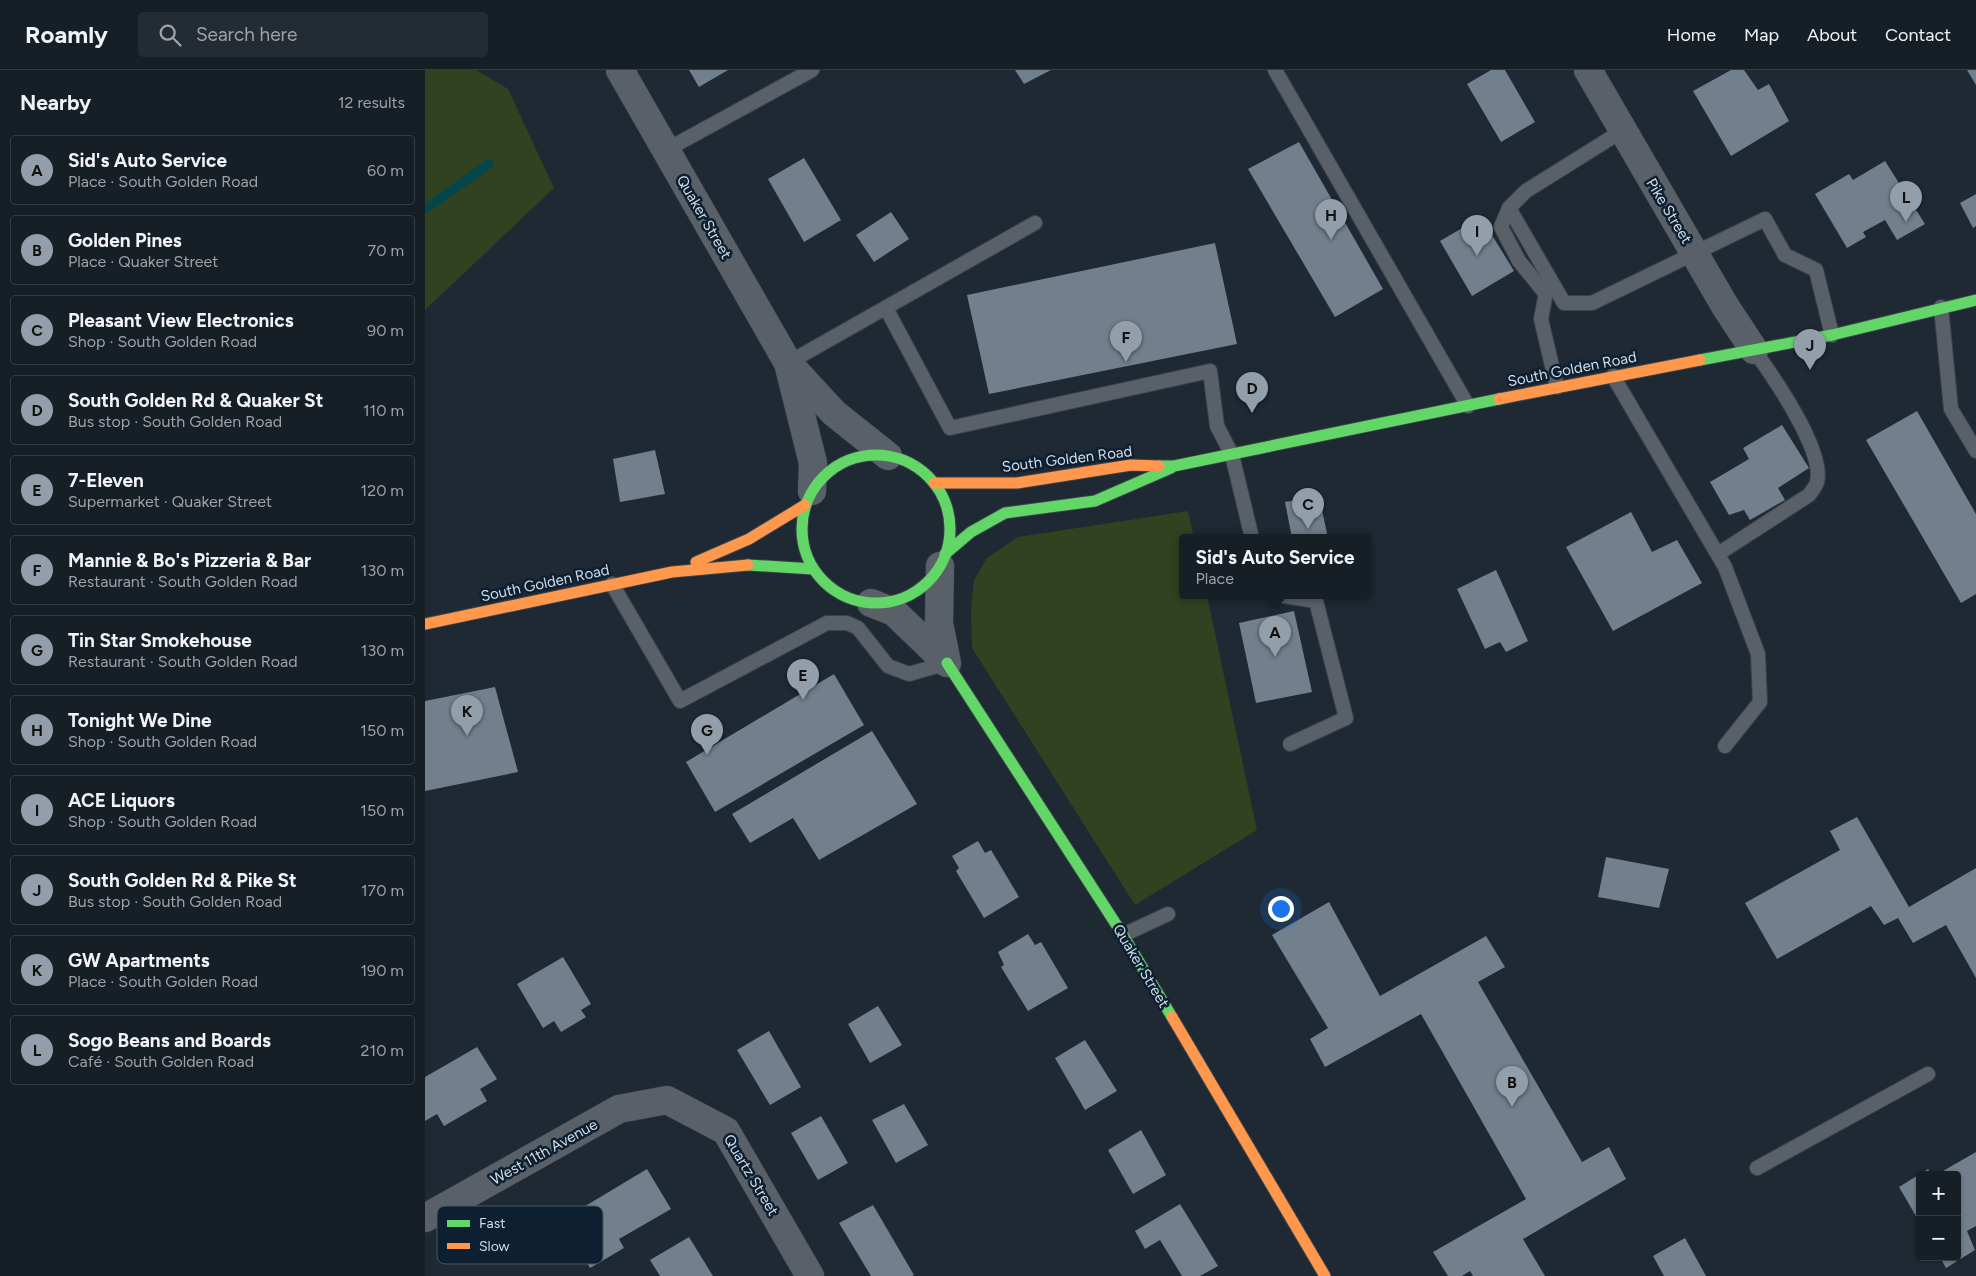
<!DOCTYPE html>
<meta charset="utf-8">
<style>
:root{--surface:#161f26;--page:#232c32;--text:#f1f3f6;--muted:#9ea2a7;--line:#353d43;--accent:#929ea9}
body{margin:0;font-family:Figtree,sans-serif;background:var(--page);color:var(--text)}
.controls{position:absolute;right:15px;bottom:15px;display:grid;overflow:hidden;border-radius:5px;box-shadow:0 1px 4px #0004}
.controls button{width:45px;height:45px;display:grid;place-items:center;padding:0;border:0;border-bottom:1px solid var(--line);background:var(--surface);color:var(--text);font:25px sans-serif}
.you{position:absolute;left:855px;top:838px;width:18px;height:18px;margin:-12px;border:4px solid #fff;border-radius:50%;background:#1a73e8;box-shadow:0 0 0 8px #1a73e833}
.badge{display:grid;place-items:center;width:32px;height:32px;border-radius:50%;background:var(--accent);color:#111;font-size:16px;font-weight:700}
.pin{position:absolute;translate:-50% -41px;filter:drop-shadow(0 1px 2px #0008)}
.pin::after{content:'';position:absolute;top:26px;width:18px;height:15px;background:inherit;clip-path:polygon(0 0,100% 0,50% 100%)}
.popup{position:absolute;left:754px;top:464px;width:192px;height:65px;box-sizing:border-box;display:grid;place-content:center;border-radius:5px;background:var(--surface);filter:drop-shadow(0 1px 4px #0005);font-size:16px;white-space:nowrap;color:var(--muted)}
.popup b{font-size:19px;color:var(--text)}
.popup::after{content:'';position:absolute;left:50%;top:100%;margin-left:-10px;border:10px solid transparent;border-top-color:var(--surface)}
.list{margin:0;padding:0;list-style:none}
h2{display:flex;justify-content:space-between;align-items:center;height:65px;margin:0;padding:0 20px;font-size:21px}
h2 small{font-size:16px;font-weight:400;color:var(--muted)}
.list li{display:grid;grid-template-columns:32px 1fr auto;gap:15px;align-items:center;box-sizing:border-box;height:70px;margin:0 10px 10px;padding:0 10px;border:1px solid var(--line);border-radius:5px}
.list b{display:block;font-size:19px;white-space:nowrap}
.list p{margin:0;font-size:16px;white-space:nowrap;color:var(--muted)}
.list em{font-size:16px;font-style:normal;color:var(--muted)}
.icon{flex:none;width:28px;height:28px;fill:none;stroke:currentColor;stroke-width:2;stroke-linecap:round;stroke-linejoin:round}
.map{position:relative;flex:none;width:1551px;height:1206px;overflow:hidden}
header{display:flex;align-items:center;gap:30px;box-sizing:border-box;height:70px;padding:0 25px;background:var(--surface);border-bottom:1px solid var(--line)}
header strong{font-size:24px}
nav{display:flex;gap:28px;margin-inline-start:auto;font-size:18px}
.search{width:350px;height:45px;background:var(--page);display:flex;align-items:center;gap:12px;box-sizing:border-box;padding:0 18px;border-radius:5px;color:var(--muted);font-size:19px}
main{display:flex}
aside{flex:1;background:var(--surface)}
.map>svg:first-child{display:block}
.green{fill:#314220}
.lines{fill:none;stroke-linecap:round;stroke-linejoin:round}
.stream{stroke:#03474c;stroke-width:9}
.building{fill:#727f8c}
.lane-casing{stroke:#3a434b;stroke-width:16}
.street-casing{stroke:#3a434b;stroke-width:29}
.fast-casing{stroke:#3a434b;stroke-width:13}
.slow-casing{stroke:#3a434b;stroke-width:13}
.lane{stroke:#596068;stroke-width:14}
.street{stroke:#596068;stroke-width:28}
.fast{stroke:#63d668;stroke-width:11}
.slow{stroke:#ff974d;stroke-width:11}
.labels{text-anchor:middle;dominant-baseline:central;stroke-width:5;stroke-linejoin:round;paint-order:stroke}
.street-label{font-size:15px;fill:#d1dde8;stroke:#0d1f30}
.key{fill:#0d1f30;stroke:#485867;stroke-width:1}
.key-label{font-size:14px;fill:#d1dde8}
</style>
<header>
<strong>Roamly</strong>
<div class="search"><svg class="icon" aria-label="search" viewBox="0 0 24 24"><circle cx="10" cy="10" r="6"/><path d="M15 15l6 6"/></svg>Search here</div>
<nav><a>Home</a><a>Map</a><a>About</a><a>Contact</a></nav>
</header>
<main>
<aside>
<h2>Nearby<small>12 results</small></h2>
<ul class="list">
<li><span class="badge">A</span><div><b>Sid's Auto Service</b><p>Place · South Golden Road</p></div><em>60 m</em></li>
<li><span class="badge">B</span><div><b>Golden Pines</b><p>Place · Quaker Street</p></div><em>70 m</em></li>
<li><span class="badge">C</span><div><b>Pleasant View Electronics</b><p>Shop · South Golden Road</p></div><em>90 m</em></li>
<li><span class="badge">D</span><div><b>South Golden Rd &amp; Quaker St</b><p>Bus stop · South Golden Road</p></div><em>110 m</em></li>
<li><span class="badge">E</span><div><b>7-Eleven</b><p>Supermarket · Quaker Street</p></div><em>120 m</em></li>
<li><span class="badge">F</span><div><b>Mannie &amp; Bo's Pizzeria &amp; Bar</b><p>Restaurant · South Golden Road</p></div><em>130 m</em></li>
<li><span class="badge">G</span><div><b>Tin Star Smokehouse</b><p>Restaurant · South Golden Road</p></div><em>130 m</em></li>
<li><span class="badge">H</span><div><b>Tonight We Dine</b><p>Shop · South Golden Road</p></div><em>150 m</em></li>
<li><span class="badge">I</span><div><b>ACE Liquors</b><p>Shop · South Golden Road</p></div><em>150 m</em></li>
<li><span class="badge">J</span><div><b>South Golden Rd &amp; Pike St</b><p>Bus stop · South Golden Road</p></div><em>170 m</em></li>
<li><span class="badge">K</span><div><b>GW Apartments</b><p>Place · South Golden Road</p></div><em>190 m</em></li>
<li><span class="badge">L</span><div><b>Sogo Beans and Boards</b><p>Café · South Golden Road</p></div><em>210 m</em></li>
</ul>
</aside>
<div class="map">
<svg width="1551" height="1206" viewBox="0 0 1551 1206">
<rect width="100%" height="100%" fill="#1e2933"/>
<g class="green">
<polygon points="0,0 51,0 83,19 129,118 0,240"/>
<polygon points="763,441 769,468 758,468 758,526 782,526 832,760 710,835 547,578 546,540 549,510 562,488 593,467"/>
</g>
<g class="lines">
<polyline class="stream" points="0,139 64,94"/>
</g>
<g class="building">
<polygon points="264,0 303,0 274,17"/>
<polygon points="590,0 626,0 599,14"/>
<polygon points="1066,0 1080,0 1110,52 1076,72 1042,14"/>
<polygon points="1306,0 1319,0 1333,20 1344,14 1364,51 1306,86 1268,21"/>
<polygon points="1542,0 1551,0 1551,15"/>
<polygon points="874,72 958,219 910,247 823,99"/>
<polygon points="379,88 416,150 379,172 343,109"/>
<polygon points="1460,91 1500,154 1472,170 1460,150 1438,162 1441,167 1422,178 1390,124 1424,104 1428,110"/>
<polygon points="1551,124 1551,156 1548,158 1535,133"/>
<polygon points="466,142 484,169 449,192 431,165"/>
<polygon points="1056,147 1089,201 1047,226 1015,171"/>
<polygon points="790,173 812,274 564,324 542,225"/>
<polygon points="1492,341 1551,444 1551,524 1536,533 1441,370"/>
<polygon points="1357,355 1384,398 1353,418 1360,430 1325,450 1319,440 1304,445 1285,412 1324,389 1318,378"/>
<polygon points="230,380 240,424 195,432 188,389"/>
<polygon points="894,426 903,468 867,468 860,432"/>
<polygon points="1206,442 1227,482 1252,470 1277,513 1188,561 1141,477"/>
<polygon points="1071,500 1103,571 1081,582 1075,572 1060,579 1032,519"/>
<polygon points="869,541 887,622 831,633 814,553"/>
<polygon points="409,604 439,655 290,742 261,692"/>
<polygon points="70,617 93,702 0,721 0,631"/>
<polygon points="447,661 492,734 394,790 368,748 325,773 307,744"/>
<polygon points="1432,747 1484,837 1551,798 1551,908 1521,855 1488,873 1473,848 1459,855 1446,836 1352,889 1320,833 1415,780 1405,761"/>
<polygon points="553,771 560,783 566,780 594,827 559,848 531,801 534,798 527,786"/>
<polygon points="1181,787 1244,799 1234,838 1173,827"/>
<polygon points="904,832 955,926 1061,866 1080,897 1053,912 1157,1092 1184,1077 1201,1109 1098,1169 1120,1206 1048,1206 1045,1201 1037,1206 1023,1206 1008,1182 1101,1129 996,944 900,997 885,969 903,958 847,865"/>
<polygon points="603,864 610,875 616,872 643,918 603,941 576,897 579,895 573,882"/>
<polygon points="138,887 166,934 156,940 161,947 136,962 129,951 118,958 92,914"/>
<polygon points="453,936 477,975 445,993 423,954"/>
<polygon points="344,961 376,1017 345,1035 312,980"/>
<polygon points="660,970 692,1021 660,1040 630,988"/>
<polygon points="52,977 72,1009 55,1019 62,1031 19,1056 12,1044 0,1051 0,1007"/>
<polygon points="479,1034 503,1075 471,1093 447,1050"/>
<polygon points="396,1046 423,1093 393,1110 366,1063"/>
<polygon points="716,1060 741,1105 708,1124 683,1080"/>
<polygon points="1551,1082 1551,1156 1542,1161 1550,1180 1521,1198 1515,1187 1532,1187 1532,1105 1511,1105"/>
<polygon points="222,1099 246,1139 194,1169 199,1178 165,1198 137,1150"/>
<polygon points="1503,1099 1507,1105 1495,1105 1495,1153 1474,1117"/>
<polygon points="755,1134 793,1196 775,1206 757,1206 735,1170 720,1179 710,1161"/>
<polygon points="448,1135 489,1205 487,1206 446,1206 414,1153"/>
<polygon points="264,1167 288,1206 235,1206 225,1190"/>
<polygon points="1260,1168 1281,1206 1239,1206 1228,1186"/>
</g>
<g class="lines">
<g class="lane-casing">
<g id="lane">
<polyline points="850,0 1043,336"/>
<polyline points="1197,61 1101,121 1084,138 1139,233 1167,233 1340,149 1360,185 1391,200 1407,265"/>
<polyline points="241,80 387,0"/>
<polyline points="1084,138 1076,157 1094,191 1120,223"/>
<polyline points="1124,207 1116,249 1132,317"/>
<polyline points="1516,237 1526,339 1551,381"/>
<polyline points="461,238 525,358 785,301 792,356 807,385 827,468"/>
<polyline points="363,293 610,153"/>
<polyline points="1188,306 1300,497 1333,584 1335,632 1300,676"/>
<path d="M1293,484L1384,425C1387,421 1391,416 1392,412C1400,381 1347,305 1329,280"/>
<polyline points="187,514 255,631 402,553 422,553 433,558 463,596 484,604 522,593"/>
<polyline points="859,526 891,531 921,648 865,674"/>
<polyline points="698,865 743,844"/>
<polyline points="1332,1098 1503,1004"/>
</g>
</g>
<g class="street-casing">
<g id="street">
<polyline points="195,0 363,293"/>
<polyline points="1163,0 1300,236 1329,280"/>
<polyline points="387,421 388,393 363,293 409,343 463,386"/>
<polyline points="446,533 469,542 522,593 514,553 515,496"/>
<polyline points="0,1148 194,1039 242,1030 301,1061 385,1206"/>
</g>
</g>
<g class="fast-casing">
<g id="fast">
<polyline points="1275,290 1407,265 1551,230"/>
<circle cx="451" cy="459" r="74"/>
<polyline points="734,396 749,396 1074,329"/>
<polyline points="520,484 546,462 580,443 670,431 746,398"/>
<polyline points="323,495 388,499"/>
<polyline points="522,593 698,865 747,947"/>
</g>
</g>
<g class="slow-casing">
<g id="slow">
<polyline points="1074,329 1275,290"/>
<polyline points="509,413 592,413 706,395 734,396"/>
<polyline points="271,492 324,469 380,435"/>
<polyline points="0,554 247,502 323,495"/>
<polyline points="747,947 900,1206"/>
</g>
</g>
<use href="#lane" class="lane"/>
<use href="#street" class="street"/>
<use href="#fast" class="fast"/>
<use href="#slow" class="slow"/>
</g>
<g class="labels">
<g class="street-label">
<text transform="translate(1244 141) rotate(59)">Pike Street</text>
<text transform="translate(279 147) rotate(60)">Quaker Street</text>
<text transform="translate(1147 299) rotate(-11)">South Golden Road</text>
<text transform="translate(642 389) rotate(-7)">South Golden Road</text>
<text transform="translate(120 513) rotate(-12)">South Golden Road</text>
<text transform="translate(716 896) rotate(59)">Quaker Street</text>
<text transform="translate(119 1082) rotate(-29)">West 11th Avenue</text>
<text transform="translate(326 1105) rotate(59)">Quartz Street</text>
</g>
</g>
<rect x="12" y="1136" width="166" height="58" rx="8" class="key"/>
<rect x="22" y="1150" width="23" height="7" fill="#63d668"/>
<rect x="22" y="1173" width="23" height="6" fill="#ff974d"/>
<g class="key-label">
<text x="54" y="1158">Fast</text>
<text x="54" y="1181">Slow</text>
</g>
</svg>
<div class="controls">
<button>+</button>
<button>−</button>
</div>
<div class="you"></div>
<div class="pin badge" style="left:850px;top:587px">A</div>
<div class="popup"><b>Sid's Auto Service</b>Place</div>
<div class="pin badge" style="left:1087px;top:1037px">B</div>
<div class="pin badge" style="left:883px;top:459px">C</div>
<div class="pin badge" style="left:827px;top:343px">D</div>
<div class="pin badge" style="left:378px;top:630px">E</div>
<div class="pin badge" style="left:701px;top:292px">F</div>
<div class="pin badge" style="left:282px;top:685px">G</div>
<div class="pin badge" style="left:906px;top:170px">H</div>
<div class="pin badge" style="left:1052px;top:186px">I</div>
<div class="pin badge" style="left:1385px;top:300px">J</div>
<div class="pin badge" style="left:42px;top:666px">K</div>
<div class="pin badge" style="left:1481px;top:152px">L</div>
</div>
</main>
